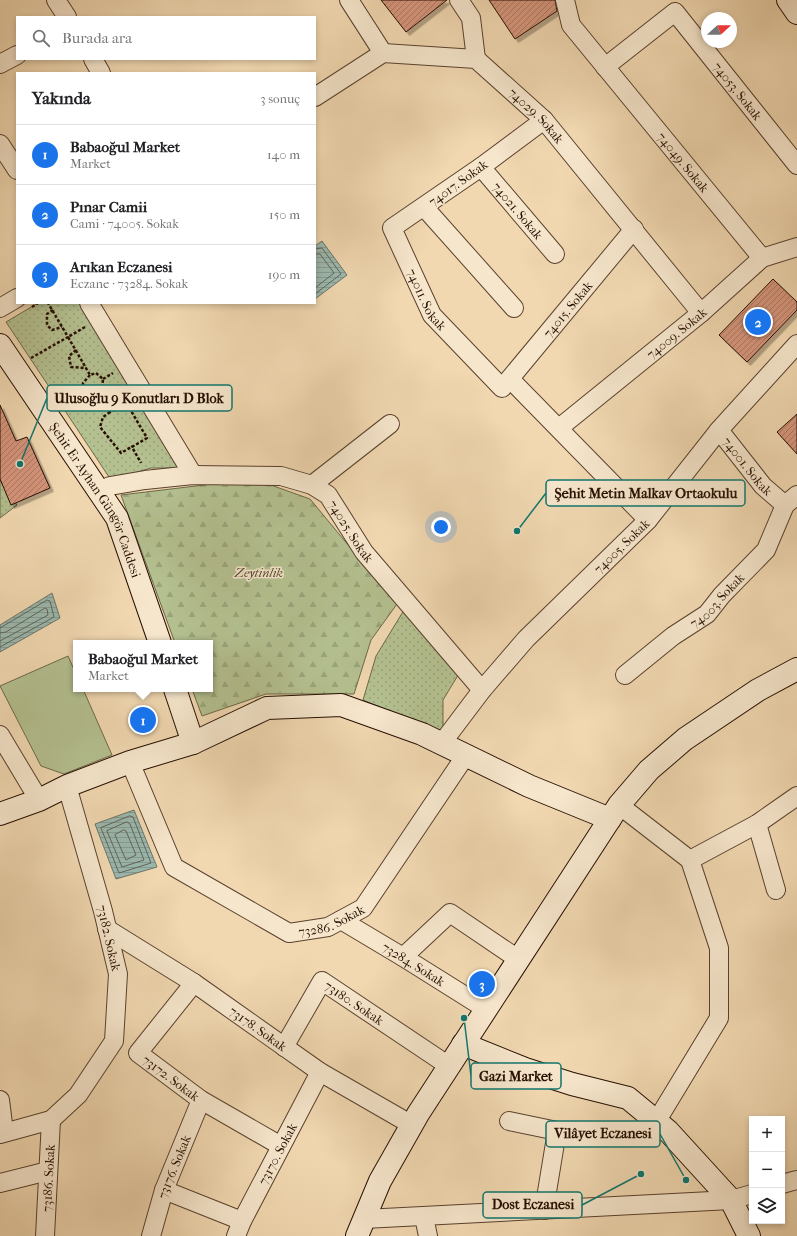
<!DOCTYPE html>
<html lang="tr">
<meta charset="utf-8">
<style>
:root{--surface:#fff;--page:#f2f2f2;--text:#202124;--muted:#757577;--line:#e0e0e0;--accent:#1a73e8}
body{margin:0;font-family:"IM FELL French Canon",serif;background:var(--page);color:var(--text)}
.controls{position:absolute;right:12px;bottom:12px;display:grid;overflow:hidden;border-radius:0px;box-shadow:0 2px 6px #0003}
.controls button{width:36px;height:36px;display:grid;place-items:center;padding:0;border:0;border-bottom:1px solid var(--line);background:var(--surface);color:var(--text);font:20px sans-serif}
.compass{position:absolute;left:701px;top:12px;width:36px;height:36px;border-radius:50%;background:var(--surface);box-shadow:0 2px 6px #0003;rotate:69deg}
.you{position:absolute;left:441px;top:527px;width:14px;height:14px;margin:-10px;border:3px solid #fff;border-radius:50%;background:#1a73e8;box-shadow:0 0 0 6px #1a73e833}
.badge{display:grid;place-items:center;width:26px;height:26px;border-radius:50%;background:var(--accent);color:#fff;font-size:13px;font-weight:700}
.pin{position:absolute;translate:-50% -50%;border:2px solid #fff;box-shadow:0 1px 4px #0006}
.popup{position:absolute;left:73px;top:640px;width:140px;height:52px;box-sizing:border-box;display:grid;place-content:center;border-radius:0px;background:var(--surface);filter:drop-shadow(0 1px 3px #0005);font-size:13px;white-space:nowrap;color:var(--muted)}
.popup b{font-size:15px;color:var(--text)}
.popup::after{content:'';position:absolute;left:50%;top:100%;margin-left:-8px;border:8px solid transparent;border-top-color:var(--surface)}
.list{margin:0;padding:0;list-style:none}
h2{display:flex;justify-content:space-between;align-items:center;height:52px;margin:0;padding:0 16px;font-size:17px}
h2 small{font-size:13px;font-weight:400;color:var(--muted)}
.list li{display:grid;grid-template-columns:26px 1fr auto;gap:12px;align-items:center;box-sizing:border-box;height:60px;padding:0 16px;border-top:1px solid var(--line)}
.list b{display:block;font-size:15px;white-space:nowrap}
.list p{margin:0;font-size:13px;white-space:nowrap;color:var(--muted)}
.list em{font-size:13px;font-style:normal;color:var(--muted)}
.icon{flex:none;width:22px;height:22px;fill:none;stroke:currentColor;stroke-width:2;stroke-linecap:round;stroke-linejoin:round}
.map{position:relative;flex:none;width:797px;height:1236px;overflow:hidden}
.search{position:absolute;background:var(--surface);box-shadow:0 2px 6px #0003;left:16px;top:16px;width:300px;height:44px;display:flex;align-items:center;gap:10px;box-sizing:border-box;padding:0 14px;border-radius:0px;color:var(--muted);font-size:15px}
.panel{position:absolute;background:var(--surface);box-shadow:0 2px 6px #0003;left:16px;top:72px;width:300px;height:232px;border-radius:0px}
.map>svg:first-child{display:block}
.green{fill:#b4c090;stroke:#6d6849}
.forest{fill:url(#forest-firs);stroke:#6d6849}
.park{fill:url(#park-dots);stroke:#6d6849}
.water{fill:url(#water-rules);stroke:#6c756a}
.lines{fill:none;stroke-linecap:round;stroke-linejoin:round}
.shore{stroke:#606459;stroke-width:1}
.building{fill:url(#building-hatch);stroke:#260f02;filter:url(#shadow)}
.street-casing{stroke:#59412e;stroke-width:20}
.secondary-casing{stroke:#260f02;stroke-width:24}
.path{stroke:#260f02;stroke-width:2.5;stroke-dasharray:3 2;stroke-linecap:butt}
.street{stroke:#f6e6cc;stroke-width:18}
.secondary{stroke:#f6e6cc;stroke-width:22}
.labels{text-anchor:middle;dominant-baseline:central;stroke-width:3;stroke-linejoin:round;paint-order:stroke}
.street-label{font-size:13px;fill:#260f02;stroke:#f6e6cc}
.park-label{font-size:13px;font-style:italic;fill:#584d34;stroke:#f6e6cc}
.leader{fill:none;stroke:#0f766e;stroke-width:1.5}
.callout-dot{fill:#0f766e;stroke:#f6e6cc;stroke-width:1.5}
.callout{fill:#f6e6cc;stroke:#0f766e;stroke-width:1.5}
.callout-label{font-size:14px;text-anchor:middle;font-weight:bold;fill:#260f02}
</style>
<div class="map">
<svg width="797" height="1236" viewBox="0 0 797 1236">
<defs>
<pattern id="forest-firs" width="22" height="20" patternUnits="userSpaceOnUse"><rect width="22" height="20" fill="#b4c090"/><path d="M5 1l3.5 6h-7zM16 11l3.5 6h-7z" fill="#9ba47b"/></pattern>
<pattern id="park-dots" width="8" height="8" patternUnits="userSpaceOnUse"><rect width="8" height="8" fill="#b4c090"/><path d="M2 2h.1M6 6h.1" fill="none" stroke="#9ba47b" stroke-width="1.8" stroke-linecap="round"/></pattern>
<pattern id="water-rules" width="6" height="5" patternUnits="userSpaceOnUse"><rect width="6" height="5" fill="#9bb9b0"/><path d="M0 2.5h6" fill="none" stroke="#859e96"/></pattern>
<pattern id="building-hatch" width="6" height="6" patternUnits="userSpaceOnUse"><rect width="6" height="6" fill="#d5957c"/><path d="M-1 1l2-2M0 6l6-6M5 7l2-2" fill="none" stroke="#ad7863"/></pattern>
<filter id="shadow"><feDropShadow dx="3.5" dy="3.5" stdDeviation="0" flood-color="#0004"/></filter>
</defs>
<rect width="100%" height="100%" fill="#f1d8b1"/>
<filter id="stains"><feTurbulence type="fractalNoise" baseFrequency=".005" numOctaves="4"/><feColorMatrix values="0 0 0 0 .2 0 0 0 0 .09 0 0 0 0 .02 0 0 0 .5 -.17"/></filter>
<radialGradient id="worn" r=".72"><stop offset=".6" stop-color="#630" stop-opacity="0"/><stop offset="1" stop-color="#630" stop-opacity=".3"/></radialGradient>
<polygon class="green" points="68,656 76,674 76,689 83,689 112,755 64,774 41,766 0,686"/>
<polygon class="forest" points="254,479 310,499 397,604 371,640 354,694 266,694 202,716 192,689 210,689 210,643 175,643 121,495"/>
<g class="park">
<polygon points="38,303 80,303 182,468 151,468 111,480 6,322"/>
<polygon points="0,480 17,505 0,518"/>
<polygon points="404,610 460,672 443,700 443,733 363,700 376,656"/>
</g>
<g class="water">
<polygon points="322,241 347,275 315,299 315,246"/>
<polygon points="52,593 60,618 0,652 0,625"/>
<polygon points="134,810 157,867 116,879 95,824"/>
</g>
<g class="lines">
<g class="shore">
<polyline points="315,249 322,248 341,274 315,294"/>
<polyline points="315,254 320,254 334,273 315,288"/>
<polyline points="0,628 47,600 50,601 54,617 0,647"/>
<polyline points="0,633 6,632 45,608 47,609 48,615 0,641"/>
<polygon points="130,816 133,817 151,863 119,873 101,828"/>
<polygon points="127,822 130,824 144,860 122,867 107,831"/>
<polygon points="124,830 126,831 136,855 126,860 115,835"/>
</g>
</g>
<g class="building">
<polygon points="381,0 447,0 406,32"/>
<polygon points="489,0 555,0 557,11 515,39"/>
<polygon points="773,279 797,302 797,310 747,362 719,335"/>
<polygon points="0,405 16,441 27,437 50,488 11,505 0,479"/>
<polygon points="797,414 797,454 777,432"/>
</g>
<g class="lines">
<g class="street-casing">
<g id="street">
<polyline points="56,0 67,17"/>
<polyline points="349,0 383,53"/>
<polyline points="459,0 471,18 476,59"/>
<path id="s1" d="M565,0L571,25L762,258"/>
<polyline points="93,59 101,73"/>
<polyline points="0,64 17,55"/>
<path id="s2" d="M605,67L675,12L797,165"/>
<path id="s3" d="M315,97L383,53L476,59L544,120L701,313"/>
<path id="s4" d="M544,120L481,167L392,228L432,315L502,388L634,229"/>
<polyline points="0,144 17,170"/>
<path id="s5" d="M481,167L555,254"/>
<polyline points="424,207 514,308"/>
<polyline points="89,303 193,475"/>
<polyline points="0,308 17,298"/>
<polyline points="510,379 648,520"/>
<path id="s6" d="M559,428L701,313L762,258L797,247"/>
<path id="s7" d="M719,430L763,486L785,505L797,495"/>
<polyline points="312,485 390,424"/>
<path id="s8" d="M99,491L110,486L145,480L193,475L281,476L312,485L328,495L364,552L482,690"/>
<path id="s9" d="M625,675L673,636L707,614L722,595L766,550L785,505"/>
<polyline points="0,735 39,800"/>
<path id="s10" d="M442,743L482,690L526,639L648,520L719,430L797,344"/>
<path id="s11" d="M130,762L174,867L289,933L328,927L363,908L466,755"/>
<polyline points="619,805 690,860 757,824 797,796"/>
<polyline points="757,824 776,890"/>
<path id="s12" d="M341,920L403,957L486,1009"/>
<path id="s13" d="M107,929L194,983L320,1072L412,1125"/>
<polyline points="403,957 450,913 518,959"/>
<path id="s14" d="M194,983L138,1053L201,1100L281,1146"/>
<path id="s15" d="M284,1047L322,981L449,1066"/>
<polyline points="0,1100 4,1132"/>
<polyline points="509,1121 557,1131 544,1210"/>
<polyline points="656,1122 719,1018 719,948 690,860"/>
<polyline points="0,1134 51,1120 78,1095 114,1041 118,974 103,911 67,786"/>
<polyline points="0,1183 48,1171"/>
<polyline points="782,1184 797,1180"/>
<polyline points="164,1190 242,1221"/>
<polyline points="424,1217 428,1236"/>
<polyline points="364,1219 731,1200 752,1194"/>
<path id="s16" d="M45,1236L51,1120"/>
<path id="s17" d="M151,1236L164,1190L201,1100"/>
<path id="s18" d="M236,1236L242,1221L320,1072"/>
</g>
</g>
<g class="secondary-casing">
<g id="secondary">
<polyline points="788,0 797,13"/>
<path id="s19" d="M0,345L117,518L160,643"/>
<polyline points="175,689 193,743"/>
<polyline points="0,814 39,800 67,786 130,762 193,743 267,708 341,705 422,734 529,786 610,819"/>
<polyline points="463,1044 525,1069 572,1084 628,1098 668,1131 731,1200 749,1236"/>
<polyline points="357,1236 380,1181 418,1114 619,805 649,770 685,739 758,690 797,669"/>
</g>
</g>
<g class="path">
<polyline points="32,307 38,303"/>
<polyline points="53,310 47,314 47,325 52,330 62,327"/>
<polyline points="85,327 68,337 90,375 96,373 103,379 102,390 99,391 110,412 127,404 147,438 132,447 141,463"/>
<polyline points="76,350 69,356 71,367 86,368"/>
<polyline points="31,358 68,337 48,303"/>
<polyline points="90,375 83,383 83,392 99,391"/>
<polyline points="103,379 113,373"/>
<polyline points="62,402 83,392"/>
<polyline points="110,412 103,417 100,427 121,453 133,446"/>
</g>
<use href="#street" class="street"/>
<use href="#secondary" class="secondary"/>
</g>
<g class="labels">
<g class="street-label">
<text stroke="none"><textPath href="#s2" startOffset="190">74053. Sokak</textPath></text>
<text stroke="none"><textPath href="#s3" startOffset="257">74029. Sokak</textPath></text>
<text stroke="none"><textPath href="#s1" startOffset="203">74049. Sokak</textPath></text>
<text transform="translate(458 183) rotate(-36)">74017. Sokak</text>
<text stroke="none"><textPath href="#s5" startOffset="57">74021. Sokak</textPath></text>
<text stroke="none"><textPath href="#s4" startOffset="266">74011. Sokak</textPath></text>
<text stroke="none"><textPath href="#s4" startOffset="486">74015. Sokak</textPath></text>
<text stroke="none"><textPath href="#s6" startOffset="151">74009. Sokak</textPath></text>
<text stroke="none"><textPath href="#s7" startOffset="46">74001. Sokak</textPath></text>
<text stroke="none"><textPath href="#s19" startOffset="183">Şehit Er Ayhan Güngör Caddesi</textPath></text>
<text stroke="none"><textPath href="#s8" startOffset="278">74025. Sokak</textPath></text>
<text stroke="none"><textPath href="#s10" startOffset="267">74005. Sokak</textPath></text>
<text stroke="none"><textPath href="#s9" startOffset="119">74003. Sokak</textPath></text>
<text stroke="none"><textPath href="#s11" startOffset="291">73286. Sokak</textPath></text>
<text transform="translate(109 938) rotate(77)">73182. Sokak</text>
<text stroke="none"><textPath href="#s12" startOffset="85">73284. Sokak</textPath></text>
<text stroke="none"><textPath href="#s15" startOffset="115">73180. Sokak</textPath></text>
<text stroke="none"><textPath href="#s13" startOffset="181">73178. Sokak</textPath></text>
<text stroke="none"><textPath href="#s14" startOffset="131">73172. Sokak</textPath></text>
<text stroke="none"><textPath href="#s18" startOffset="92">73170. Sokak</textPath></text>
<text stroke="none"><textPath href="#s17" startOffset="73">73176. Sokak</textPath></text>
<text stroke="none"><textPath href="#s16" startOffset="58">73186. Sokak</textPath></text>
</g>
<g class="park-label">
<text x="259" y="572">Zeytinlik</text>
</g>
</g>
<path class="leader" d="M20 464L47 398M517 531L546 493M464 1018L471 1076M686 1180L660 1134M641 1174L582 1205"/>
<g class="callout-dot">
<circle cx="20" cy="464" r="4"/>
<circle cx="517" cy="531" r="4"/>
<circle cx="464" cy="1018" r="4"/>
<circle cx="686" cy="1180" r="4"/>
<circle cx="641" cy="1174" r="4"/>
</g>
<g class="callout">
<rect x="47" y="385" width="185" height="26" rx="4"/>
<rect x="546" y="480" width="199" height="26" rx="4"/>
<rect x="471" y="1063" width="90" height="26" rx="4"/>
<rect x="546" y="1121" width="114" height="26" rx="4"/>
<rect x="483" y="1192" width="99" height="26" rx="4"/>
</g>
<g class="callout-label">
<text x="139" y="403">Ulusoğlu 9 Konutları D Blok</text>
<text x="646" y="498">Şehit Metin Malkav Ortaokulu</text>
<text x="516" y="1081">Gazi Market</text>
<text x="603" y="1138">Vilâyet Eczanesi</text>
<text x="533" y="1209">Dost Eczanesi</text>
</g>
<rect width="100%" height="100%" filter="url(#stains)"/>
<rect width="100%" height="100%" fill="url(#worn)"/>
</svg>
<div class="controls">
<button>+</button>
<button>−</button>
<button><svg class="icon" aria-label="layers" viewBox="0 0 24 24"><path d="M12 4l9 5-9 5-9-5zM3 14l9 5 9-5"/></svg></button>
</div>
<svg class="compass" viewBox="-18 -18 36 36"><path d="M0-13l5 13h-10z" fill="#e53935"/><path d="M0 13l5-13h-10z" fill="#757577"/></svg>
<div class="you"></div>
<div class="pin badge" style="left:143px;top:720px">1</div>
<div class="popup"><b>Babaoğul Market</b>Market</div>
<div class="pin badge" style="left:758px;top:322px">2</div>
<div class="pin badge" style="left:482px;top:984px">3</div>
<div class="search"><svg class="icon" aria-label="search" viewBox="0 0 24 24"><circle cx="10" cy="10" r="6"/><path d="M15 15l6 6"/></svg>Burada ara</div>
<section class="panel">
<h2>Yakında<small>3 sonuç</small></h2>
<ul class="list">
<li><span class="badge">1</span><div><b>Babaoğul Market</b><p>Market</p></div><em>140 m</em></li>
<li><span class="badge">2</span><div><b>Pınar Camii</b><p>Cami · 74005. Sokak</p></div><em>150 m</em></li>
<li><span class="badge">3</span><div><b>Arıkan Eczanesi</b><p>Eczane · 73284. Sokak</p></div><em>190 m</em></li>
</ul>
</section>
</div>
